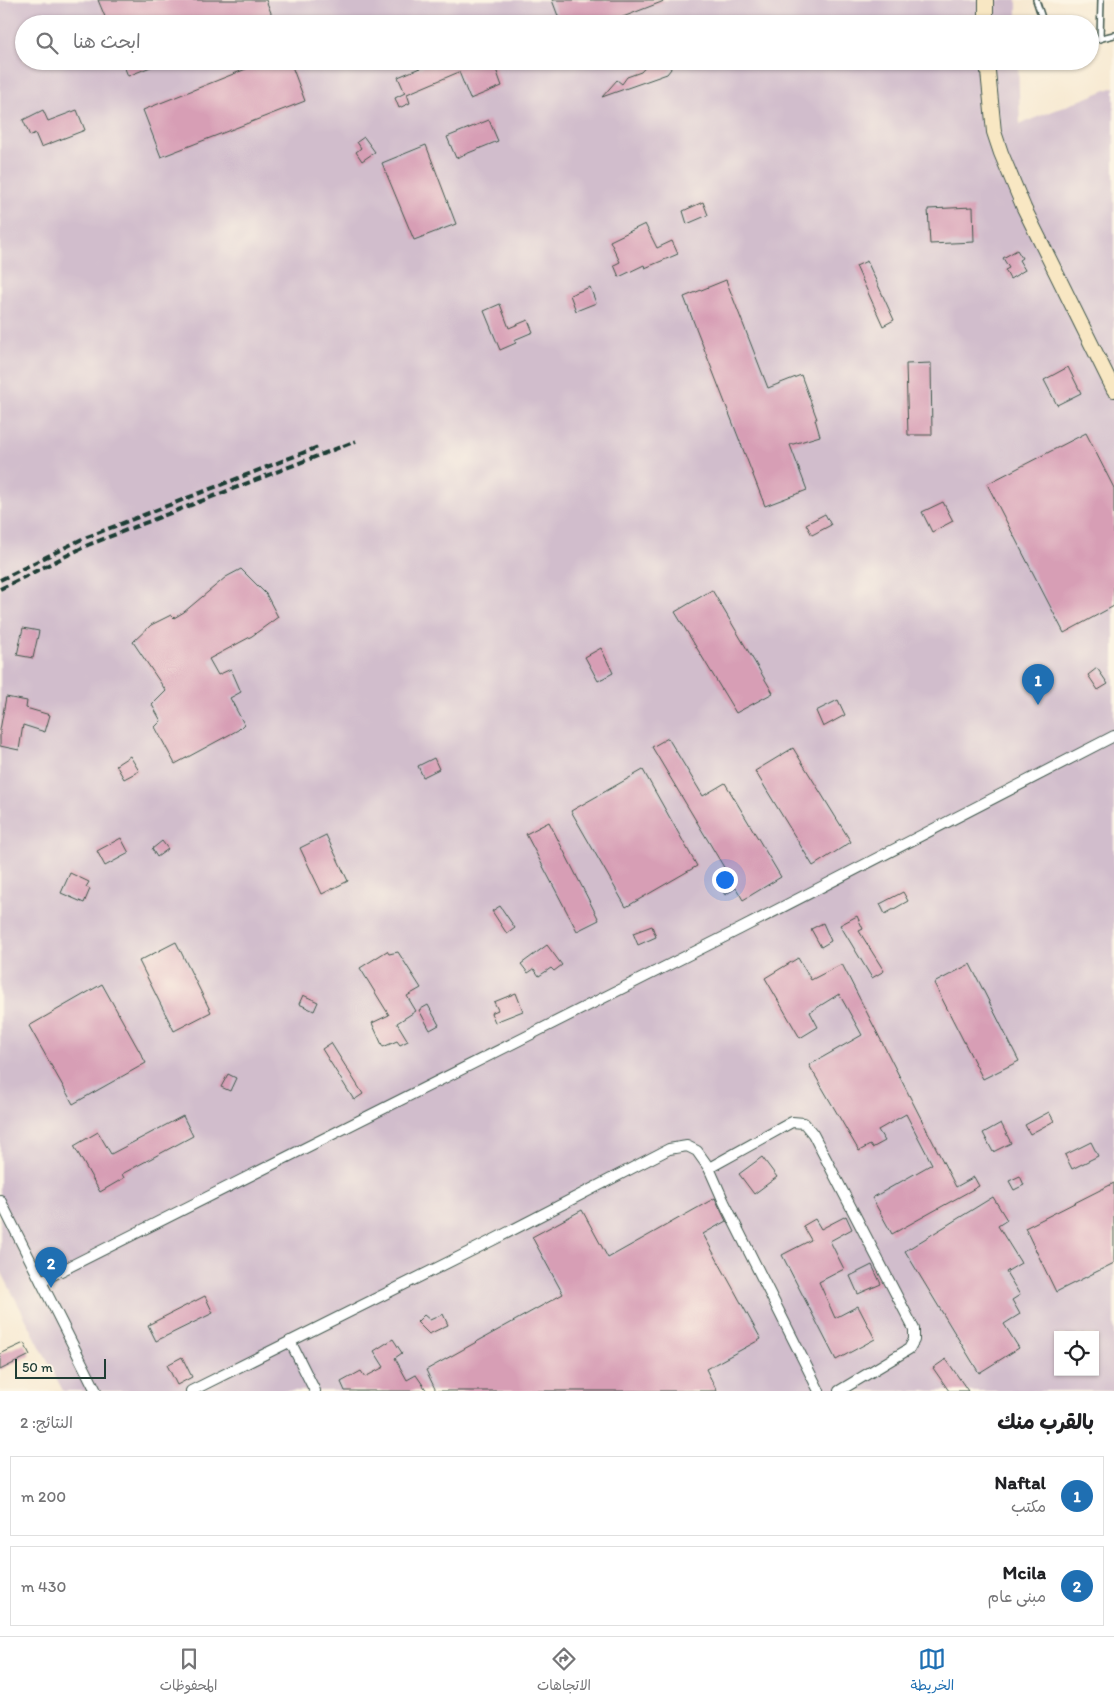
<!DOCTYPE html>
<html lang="ar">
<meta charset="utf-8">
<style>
:root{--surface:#fff;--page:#f2f2f2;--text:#202124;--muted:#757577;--line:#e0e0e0;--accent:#1f6fb2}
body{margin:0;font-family:Itim,"Playpen Sans Arabic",sans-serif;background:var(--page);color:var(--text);direction:rtl}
.controls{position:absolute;right:15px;bottom:15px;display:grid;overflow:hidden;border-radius:0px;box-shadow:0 1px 4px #0004}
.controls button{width:45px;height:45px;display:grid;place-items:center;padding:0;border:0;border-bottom:1px solid var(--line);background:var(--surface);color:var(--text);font:25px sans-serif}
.scale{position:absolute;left:15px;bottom:12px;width:91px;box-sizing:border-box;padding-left:5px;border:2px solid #1f3d34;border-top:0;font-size:14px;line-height:18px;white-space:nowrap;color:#1f3d34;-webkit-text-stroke:4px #fcf5e5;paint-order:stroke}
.you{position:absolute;left:724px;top:879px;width:18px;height:18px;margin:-12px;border:4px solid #fff;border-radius:50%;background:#1a73e8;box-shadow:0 0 0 8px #1a73e833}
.badge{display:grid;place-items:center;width:32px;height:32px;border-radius:50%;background:var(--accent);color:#fff;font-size:16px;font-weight:700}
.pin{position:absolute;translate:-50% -41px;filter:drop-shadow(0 1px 2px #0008)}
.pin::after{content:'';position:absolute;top:26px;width:18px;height:15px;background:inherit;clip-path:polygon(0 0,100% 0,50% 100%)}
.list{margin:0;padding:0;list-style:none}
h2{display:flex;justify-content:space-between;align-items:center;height:65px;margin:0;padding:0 20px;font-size:21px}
h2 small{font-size:16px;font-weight:400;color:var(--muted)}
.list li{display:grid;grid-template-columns:32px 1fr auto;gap:15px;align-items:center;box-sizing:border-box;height:80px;margin:0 10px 10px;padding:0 10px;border:1px solid var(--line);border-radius:0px}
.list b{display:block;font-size:19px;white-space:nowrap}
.list p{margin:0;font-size:16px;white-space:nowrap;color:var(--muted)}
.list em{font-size:16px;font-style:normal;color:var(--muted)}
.icon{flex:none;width:28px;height:28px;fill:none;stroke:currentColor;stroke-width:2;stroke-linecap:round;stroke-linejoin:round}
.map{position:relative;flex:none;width:1114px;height:1391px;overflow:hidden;direction:ltr}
.search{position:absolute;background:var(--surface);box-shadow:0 1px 4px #0004;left:15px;right:15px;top:15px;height:55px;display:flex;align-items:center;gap:12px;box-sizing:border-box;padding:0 18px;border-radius:28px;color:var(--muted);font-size:19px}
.sheet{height:245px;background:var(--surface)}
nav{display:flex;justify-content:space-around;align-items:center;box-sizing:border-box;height:70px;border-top:1px solid var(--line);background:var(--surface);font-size:14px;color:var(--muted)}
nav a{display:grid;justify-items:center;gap:2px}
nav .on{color:var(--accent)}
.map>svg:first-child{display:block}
.industrial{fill:#d1bdcc;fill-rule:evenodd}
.building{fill:#d79eb5}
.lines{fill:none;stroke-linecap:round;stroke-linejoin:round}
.lane-casing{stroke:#3f574c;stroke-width:8}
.street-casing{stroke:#3f574c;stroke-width:12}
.secondary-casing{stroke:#3f574c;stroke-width:16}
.lane{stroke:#fff;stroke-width:5}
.street{stroke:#fff;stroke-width:10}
.secondary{stroke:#f8e7c3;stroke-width:14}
.rail{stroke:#1f3d34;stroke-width:4;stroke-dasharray:8 4;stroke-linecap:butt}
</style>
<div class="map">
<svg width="1114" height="1391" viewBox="0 0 1114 1391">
<rect width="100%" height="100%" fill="#fcf5e5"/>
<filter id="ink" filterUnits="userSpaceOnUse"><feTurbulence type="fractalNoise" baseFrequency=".02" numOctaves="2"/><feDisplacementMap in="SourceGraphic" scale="10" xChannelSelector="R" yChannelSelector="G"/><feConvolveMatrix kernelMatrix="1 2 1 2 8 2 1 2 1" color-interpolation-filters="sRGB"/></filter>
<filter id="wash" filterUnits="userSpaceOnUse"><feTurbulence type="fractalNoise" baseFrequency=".0096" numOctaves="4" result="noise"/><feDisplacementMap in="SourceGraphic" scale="20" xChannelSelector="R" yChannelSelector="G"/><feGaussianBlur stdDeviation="1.12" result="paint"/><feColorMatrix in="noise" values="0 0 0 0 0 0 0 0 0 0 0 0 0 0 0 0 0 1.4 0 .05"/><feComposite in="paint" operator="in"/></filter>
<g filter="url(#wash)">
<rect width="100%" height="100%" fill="#f7e9d1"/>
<path class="industrial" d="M0,0H1017V24H24V61H1018L1020,124L1114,87V1391H63L0,1269ZM1058,1335H1095V1372H1058Z"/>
<g id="blocks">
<g class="building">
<polygon points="98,0 266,0 273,18 259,24 108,24"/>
<polygon points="552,0 664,0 664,1 605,24 561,24"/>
<polygon points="122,61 163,61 163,62 128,76"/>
<polygon points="266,61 290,61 305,101 161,157 143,110"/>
<polygon points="437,61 493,61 502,86 470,99 459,72 407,94 410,103 399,108 395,98 405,93 398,77"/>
<polygon points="651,61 668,61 671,69 667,74 602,97 617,80 622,84 627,77 641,72"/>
<polygon points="43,110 48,121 77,110 85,130 41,147 35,133 30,136 23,120"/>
<polygon points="489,120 498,141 456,158 447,137"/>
<polygon points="364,137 375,152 362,161 356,152 361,148 357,142"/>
<polygon points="426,145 456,224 414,240 382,163"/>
<polygon points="703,202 708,215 687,224 683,211"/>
<polygon points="973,207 974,242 930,244 928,209"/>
<polygon points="645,224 657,248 672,241 678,254 645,268 644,265 619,277 614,265 620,262 610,241"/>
<polygon points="1017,250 1022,258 1019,260 1025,270 1010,279 1005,270 1009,268 1003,258"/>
<polygon points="867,261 894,320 883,326 856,266"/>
<polygon points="726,280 768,388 801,375 817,419 815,419 820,436 790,445 807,490 765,506 684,297"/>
<polygon points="590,287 596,303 576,311 570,295"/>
<polygon points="500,304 509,328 528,320 533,332 514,340 516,343 500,350 484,311"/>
<polygon points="931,363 932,435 908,435 906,364"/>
<polygon points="1068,367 1081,393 1057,405 1044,380"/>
<polygon points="1086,433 1114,488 1114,606 1064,633 987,484"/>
<polygon points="943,502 953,521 932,532 922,512"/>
<polygon points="825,514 831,525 812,535 806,524"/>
<polygon points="241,569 266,594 278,617 252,636 209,659 218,675 231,669 241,692 230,698 244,724 238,730 175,764 155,727 161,721 152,705 166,691 133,642 151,625 171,615 174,618 184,612 226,577"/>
<polygon points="712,590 773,693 736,713 675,612"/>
<polygon points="23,628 39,631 33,658 17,655"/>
<polygon points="601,648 613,673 598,681 585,657"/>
<polygon points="1097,668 1108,684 1098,690 1088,675"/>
<polygon points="6,697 27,701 26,708 50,715 45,732 23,725 19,750 0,746 0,730"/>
<polygon points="838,700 845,715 823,727 816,711"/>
<polygon points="668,738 703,796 725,783 781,877 743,900 736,888 725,895 716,881 728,874 652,747"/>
<polygon points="793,748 851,842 813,866 755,771"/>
<polygon points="130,756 139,771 124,779 116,765"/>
<polygon points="434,758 439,769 423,777 418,766"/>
<polygon points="643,770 697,866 626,907 571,811"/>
<polygon points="549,822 599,920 577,931 526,834"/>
<polygon points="326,835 348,881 322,894 300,848"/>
<polygon points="121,838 129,853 105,866 97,851"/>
<polygon points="162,841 168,849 157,857 152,849"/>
<polygon points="70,873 89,882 86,887 90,889 84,903 61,893"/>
<polygon points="903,892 908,901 885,914 880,904"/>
<polygon points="500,906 515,928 507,934 492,911"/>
<polygon points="857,916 863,929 859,931 884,971 872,978 840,925"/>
<polygon points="823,923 831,941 821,947 811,929"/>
<polygon points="652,926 656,937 638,945 633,933"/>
<polygon points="176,942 211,1012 174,1031 139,961"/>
<polygon points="547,945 562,965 554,971 551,968 539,976 534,969 528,973 521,964"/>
<polygon points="387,951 389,954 398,952 421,988 407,996 416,1011 397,1023 408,1041 400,1045 397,1041 383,1047 372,1023 389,1015 360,968"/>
<polygon points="798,958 811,980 842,964 956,1187 974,1177 979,1186 892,1234 872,1198 932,1164 906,1114 878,1130 885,1141 872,1148 870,1145 859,1151 809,1065 862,1035 843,1001 839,994 810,1012 818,1027 800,1038 765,978"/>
<polygon points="970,964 1019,1061 983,1079 934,983"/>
<polygon points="102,984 146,1063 73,1104 29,1026"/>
<polygon points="516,993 523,1011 495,1022 491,1013 498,1010 494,1002"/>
<polygon points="303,995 318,1002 314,1011 299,1004"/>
<polygon points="428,1005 439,1025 430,1030 419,1010"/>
<polygon points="331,1043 363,1094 354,1100 322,1049"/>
<polygon points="228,1074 236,1078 230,1091 221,1087"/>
<polygon points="1049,1112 1054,1121 1030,1134 1025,1125"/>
<polygon points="183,1116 193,1136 122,1174 124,1178 100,1192 74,1146 98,1132 111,1154"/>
<polygon points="1001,1123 1011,1143 993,1152 983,1133"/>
<polygon points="1091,1142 1098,1156 1072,1169 1065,1155"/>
<polygon points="762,1157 777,1177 754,1194 739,1174"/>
<polygon points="1020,1176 1024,1185 1014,1190 1009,1181"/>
<polygon points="1114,1183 1114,1263 1056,1292 1025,1228"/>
<polygon points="993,1197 1007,1220 998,1226 1021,1263 1006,1272 1020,1295 1012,1300 1020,1314 1004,1324 1019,1348 979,1373 905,1251"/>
<polygon points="715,1198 726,1221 703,1234 761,1339 706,1369 717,1391 436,1391 426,1370 563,1294 532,1237 582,1210 608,1258"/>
<polygon points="846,1216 852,1229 830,1241 844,1269 819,1282 835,1318 858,1306 875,1339 836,1360 782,1255 811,1240 803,1226 815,1219 821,1229"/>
<polygon points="872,1265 881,1284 858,1294 850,1276"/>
<polygon points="205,1296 213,1313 156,1341 148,1325"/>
<polygon points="443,1314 448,1325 429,1334 417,1322 424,1315 430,1320"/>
<polygon points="393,1339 402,1353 395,1358 407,1380 416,1375 427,1391 345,1391 341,1382 361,1371 365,1377 384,1367 374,1351"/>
<polygon points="24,1343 30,1355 0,1370 0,1354"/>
<polygon points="182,1357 192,1377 177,1385 167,1365"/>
<polygon points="946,1359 968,1391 949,1391 933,1368"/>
</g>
</g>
</g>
<g filter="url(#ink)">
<use href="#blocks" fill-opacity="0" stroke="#3f574c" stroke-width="1"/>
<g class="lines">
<g class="lane-casing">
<g id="lane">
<polyline points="1036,0 1044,24"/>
<polyline points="1100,39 1101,0"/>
<polyline points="1090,41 1114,35"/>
</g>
</g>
<g class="street-casing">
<g id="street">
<polyline points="709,1168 792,1122 804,1123 813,1134 914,1329 914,1340 909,1349 839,1391"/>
<polyline points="0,1200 96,1391"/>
<polyline points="41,1281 740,929 1114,736"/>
<polyline points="290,1341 315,1391"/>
<polyline points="191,1391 495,1239 669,1149 687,1146 697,1151 709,1168 724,1202 819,1391"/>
</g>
</g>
<g class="secondary-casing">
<g id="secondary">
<polyline points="986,24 986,0"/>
<polyline points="987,61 994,132 1001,153 1024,208 1114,390"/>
</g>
</g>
<use href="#lane" class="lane"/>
<use href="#street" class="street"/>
<use href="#secondary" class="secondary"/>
<g class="rail">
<polyline points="0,580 82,539 318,447"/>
<polyline points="0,589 88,545 356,441"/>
</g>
</g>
</g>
</svg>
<div class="controls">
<button><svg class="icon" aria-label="locate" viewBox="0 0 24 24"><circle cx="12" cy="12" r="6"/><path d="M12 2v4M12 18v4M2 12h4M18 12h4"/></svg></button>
</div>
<div class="scale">50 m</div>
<div class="you"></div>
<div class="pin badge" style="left:1038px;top:705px">1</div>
<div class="pin badge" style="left:51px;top:1288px">2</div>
<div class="search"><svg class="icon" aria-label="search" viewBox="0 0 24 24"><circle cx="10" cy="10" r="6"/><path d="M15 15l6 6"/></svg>ابحث هنا</div>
</div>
<section class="sheet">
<h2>بالقرب منك<small>النتائج: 2</small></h2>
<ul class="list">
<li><span class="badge">1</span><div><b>Naftal</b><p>مكتب</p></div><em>200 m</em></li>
<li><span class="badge">2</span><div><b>Mcila</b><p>مبنى عام</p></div><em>430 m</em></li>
</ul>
</section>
<nav>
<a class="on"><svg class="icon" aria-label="map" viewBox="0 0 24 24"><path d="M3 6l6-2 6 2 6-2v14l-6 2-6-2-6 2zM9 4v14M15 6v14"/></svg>الخريطة</a>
<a><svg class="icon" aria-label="directions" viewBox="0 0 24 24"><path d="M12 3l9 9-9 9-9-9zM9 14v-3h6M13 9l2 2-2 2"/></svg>الاتجاهات</a>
<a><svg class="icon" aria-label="saved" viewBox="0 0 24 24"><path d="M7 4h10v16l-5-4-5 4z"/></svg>المحفوظات</a>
</nav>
